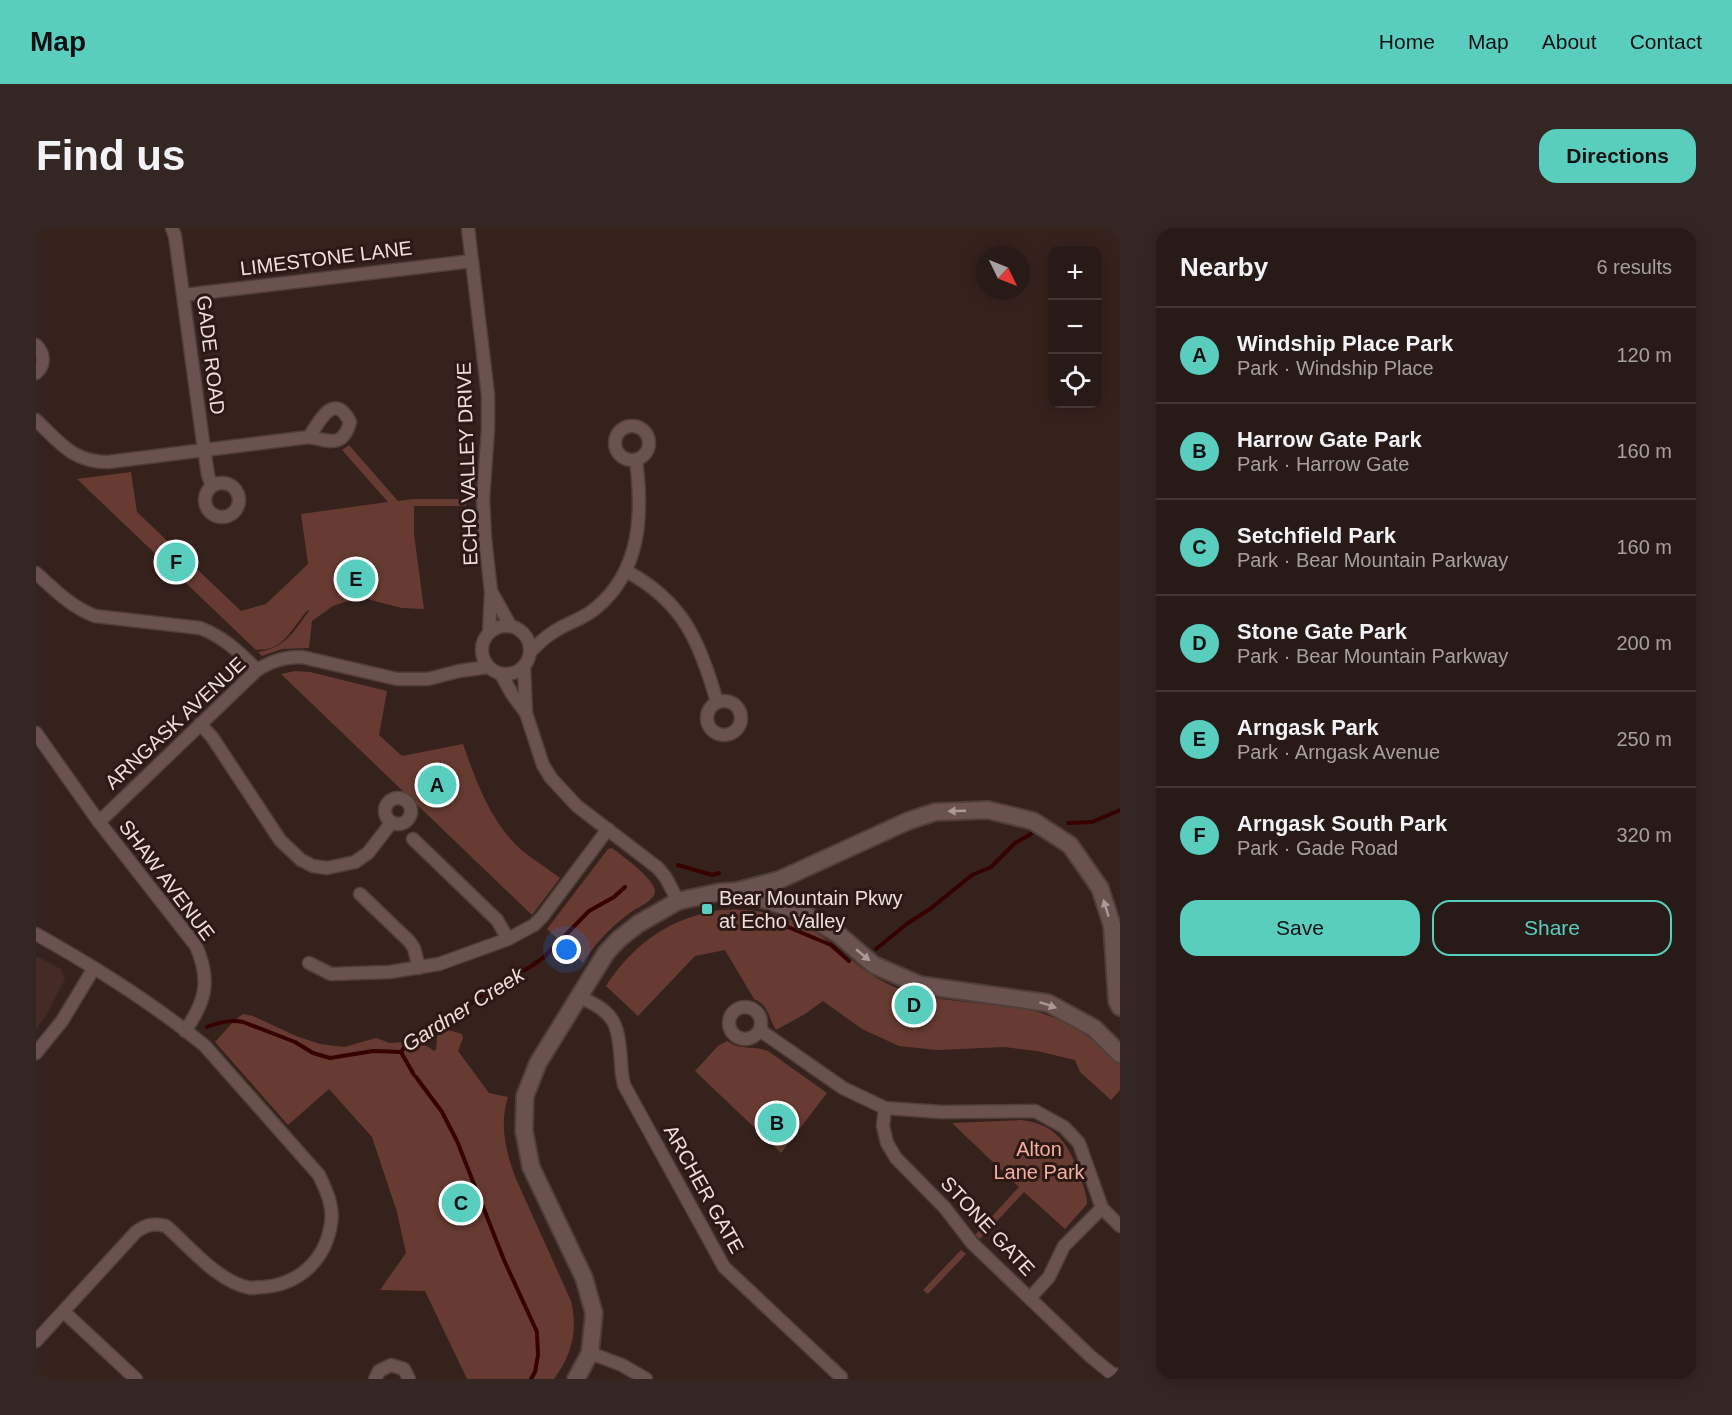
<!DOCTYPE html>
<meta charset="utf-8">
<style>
:root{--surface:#281a16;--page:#342723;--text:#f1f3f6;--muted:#a5a1a1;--line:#443835;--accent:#59cebe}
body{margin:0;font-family:Arial,sans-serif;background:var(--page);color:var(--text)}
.controls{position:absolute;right:18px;top:18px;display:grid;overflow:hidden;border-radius:12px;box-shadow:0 3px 15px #0003}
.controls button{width:54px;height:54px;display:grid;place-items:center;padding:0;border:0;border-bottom:2px solid var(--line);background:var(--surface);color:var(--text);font:30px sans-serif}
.compass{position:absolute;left:940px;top:18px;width:54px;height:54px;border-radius:50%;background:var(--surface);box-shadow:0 3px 15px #0003;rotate:133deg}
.you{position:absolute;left:531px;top:722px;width:21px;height:21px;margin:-15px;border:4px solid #fff;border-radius:50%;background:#1a73e8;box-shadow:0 0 0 9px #1a73e833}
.badge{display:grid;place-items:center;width:39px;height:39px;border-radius:50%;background:var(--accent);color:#111;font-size:20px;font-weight:700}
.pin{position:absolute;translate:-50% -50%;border:3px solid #fff;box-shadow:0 2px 6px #0006}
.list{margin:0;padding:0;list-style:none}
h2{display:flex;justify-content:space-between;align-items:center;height:78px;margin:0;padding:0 24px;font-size:26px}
h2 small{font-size:20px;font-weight:400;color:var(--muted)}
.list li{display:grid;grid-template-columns:39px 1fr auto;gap:18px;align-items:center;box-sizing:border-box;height:96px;padding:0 24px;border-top:2px solid var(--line)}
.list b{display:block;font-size:22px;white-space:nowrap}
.list p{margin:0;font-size:20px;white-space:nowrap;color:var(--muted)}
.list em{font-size:20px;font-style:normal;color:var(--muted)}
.actions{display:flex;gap:12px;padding:18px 24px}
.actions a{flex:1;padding:14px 0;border:2px solid var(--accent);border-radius:18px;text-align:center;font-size:21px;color:var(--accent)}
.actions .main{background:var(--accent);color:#111}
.icon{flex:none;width:33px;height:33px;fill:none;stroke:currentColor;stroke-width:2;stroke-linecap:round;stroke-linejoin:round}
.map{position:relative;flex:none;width:1084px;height:1151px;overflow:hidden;border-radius:18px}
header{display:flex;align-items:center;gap:36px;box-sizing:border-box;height:84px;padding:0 30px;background:var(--accent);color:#111}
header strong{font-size:28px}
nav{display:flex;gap:33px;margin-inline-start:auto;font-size:21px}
.intro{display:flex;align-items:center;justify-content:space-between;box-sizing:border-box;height:144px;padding:0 36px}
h1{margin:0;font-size:42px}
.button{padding:15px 27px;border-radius:18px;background:var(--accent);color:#111;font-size:21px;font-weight:700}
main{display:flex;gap:36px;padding:0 36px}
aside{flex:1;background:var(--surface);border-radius:18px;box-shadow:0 3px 15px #0003}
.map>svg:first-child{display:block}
.built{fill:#452b25}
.green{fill:#673b31}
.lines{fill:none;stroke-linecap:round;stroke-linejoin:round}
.stream{stroke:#370100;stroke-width:4}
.street-casing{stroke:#4f3e3a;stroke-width:15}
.secondary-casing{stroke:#4f3e3a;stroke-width:20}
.street{stroke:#6a534e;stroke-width:12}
.secondary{stroke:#6a534e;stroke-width:16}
.oneway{fill:#ac9995}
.poi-dot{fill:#59cebe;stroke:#2c1814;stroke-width:2}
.labels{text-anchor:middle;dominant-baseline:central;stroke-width:6;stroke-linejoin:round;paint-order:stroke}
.street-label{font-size:20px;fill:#eddfdc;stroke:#2c1814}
.poi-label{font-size:20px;fill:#eddfdc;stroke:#2c1814;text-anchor:start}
.park-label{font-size:20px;fill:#f4b0a1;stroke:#2c1814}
.water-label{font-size:21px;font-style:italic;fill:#f4dcd7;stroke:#2c1814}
</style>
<header>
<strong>Map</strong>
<nav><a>Home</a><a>Map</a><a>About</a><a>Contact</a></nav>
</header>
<div class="intro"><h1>Find us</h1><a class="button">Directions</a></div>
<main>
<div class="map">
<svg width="1084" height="1151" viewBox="0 0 1084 1151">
<rect width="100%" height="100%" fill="#36221d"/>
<polygon class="built" points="0,728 25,741 29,751 11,786 0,801"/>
<g class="green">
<path d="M313,217L362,273L377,271H430V278H378V306L388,381L366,380L323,369L297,378L276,393L273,420L246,421L226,428L222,424C251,419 257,404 273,383L272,382C260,394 252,414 235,420C230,422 225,421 220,422L41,251L95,244L101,284L205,383L230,376L272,336L265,286L352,274L306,222Z"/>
<path d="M259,443L274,444L351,463L343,507L366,528L427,516C440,553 452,587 479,616C492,629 510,639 524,650L496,687L245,446Z"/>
<path d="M576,620C586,628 618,650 619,663C619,673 602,679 595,684C576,698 559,715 547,735L511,701L572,621Z"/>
<path d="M685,682C723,679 762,689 792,713C813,729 831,747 856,758C894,774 936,773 977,779C1019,784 1056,806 1084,836V862L1075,872L1044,844L1039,832L1001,823L968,819L901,822L863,818L826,801L787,773L769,786L740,802C732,789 733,777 718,771L689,722L659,728L602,788L570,758C597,716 635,689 685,682Z"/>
<path d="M207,786L217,788L260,808L284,816L308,819L340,810L354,815L368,814L373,819C384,816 389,816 398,823L400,822L401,809L403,804L412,802L426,806L427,810L422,823L453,865L472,869C463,897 470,925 480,951L535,1073C542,1102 536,1127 518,1151H431L389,1063L344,1062L370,1025L361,984L336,909L293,861L252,897L179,814L199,792Z"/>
<path d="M691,813C704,823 717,817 732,823L791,865L745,925L659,843L682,818Z"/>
<path d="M985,892C1021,896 1033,917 1044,948C1047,957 1051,967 1051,976L1029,1001L988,964L944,1011L939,1007L983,959L916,895Z"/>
<polygon points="925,1022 930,1026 892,1066 887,1062"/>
</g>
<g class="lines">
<g class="stream">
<polyline points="1032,595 1056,594 1084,582"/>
<polyline points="642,637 676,647 683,645"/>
<polyline points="752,699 795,717 813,733"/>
<polyline points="840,721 872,695 894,681 936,647 955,639 979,615 995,606"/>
<path d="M171,799C183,794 194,791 207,794L259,814L277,825L294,830L337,823L365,824L375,810L389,805L428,781L453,761L494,739L508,729L553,683L578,669L589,659"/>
<polyline points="365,824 378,847"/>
<polyline points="380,849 406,884 421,913 468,1032 501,1104 502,1127 499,1144 495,1151"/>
</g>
<g class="street-casing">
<g id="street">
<polyline points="136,0 139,8 167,214 172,247 176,258"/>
<polyline points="432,0 452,167 452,201 447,271 449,310 455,364 453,405"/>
<polyline points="148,67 436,33"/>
<path d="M0,117C9,126 9,137 0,145"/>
<path d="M0,192C24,215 37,234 72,234L273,209C294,213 307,220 314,194C298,162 283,194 273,209"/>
<circle cx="596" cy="215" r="17"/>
<circle cx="186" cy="272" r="17"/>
<path d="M590,343C647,373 664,414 681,474"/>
<path d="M0,345C19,362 35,379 59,388L164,400C188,409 203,424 221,442"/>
<polyline points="456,365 474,397"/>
<circle cx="470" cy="422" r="24"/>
<path d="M495,423C501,417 508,410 516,405C530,395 546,392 560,380C605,343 607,286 600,232"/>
<polyline points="488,439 490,485 507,537 515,550 541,578 622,640 630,650 642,673"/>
<polyline points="466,448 476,466 490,485"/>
<circle cx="688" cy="490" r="17"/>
<polyline points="164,496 176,509 244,612 265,632 277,638 291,640 319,634 332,625 356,594"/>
<path d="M0,505L63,594L160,718C175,752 170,773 149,803"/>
<circle cx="362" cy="583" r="13"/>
<path d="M63,594L221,442C236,433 248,429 266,429L361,451H392L423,443L452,439"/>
<polyline points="377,611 461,692 472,711"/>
<polyline points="324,666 373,713 378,720 383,740"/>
<path d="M0,706C59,739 117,775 169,818L283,947C290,962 298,978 295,995C290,1031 264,1056 228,1059C224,1059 218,1060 214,1060C182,1054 154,1019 130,998C118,995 111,996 100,1004L0,1113"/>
<polyline points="273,735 295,746 354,744 403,736 472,711 498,697 506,689 572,601"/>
<path d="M543,769C580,784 582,796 585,834C585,842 586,849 588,857L688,1039L805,1149"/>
<circle cx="709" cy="795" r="16"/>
<polyline points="725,803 807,860 849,880 905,884 999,883 1028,899 1043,915 1066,980 1084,998"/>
<polyline points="0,825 26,793 58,740"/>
<polyline points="849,880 847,898 851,915 860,930 909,980 936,1015 1054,1128 1075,1145 1084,1148"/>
<polyline points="994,1070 1013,1049 1028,1018 1066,980"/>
<polyline points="28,1084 100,1151"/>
<polyline points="554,1125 586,1137 610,1151"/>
<polyline points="339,1151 343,1143 355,1137 368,1141 373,1151"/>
</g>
</g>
<g class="secondary-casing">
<g id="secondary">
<polyline points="702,663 764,683 802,706 838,737 884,757 1012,775 1058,800 1084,826"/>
<polyline points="540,1151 554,1125 558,1085 548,1050 495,939 488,903 489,868 502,835 570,725 583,711 602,696 642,673 684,664 701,663 743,652 872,593 899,584 952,582 997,593 1034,617 1064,660 1076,697 1081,773 1084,779"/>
</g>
</g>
<use href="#street" class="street"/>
<use href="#secondary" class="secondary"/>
</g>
<defs><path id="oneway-solid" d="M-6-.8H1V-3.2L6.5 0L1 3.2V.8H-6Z" transform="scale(1.5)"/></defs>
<g class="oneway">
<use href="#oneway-solid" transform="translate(921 583) rotate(178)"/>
<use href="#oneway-solid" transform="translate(1070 680) rotate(-107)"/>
<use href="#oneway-solid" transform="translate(827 727) rotate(40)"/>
<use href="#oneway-solid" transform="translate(1012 777) rotate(19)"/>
</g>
<rect class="poi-dot" x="665" y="675" width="12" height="12" rx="3"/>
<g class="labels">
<g class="street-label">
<text transform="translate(290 30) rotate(-7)">LIMESTONE LANE</text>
<text transform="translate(175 127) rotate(83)">GADE ROAD</text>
<text transform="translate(431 236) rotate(-92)">ECHO VALLEY DRIVE</text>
<text transform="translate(139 495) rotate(-43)">ARNGASK AVENUE</text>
<text transform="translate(131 652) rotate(53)">SHAW AVENUE</text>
<text transform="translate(668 961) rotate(61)">ARCHER GATE</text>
<text transform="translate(952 998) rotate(47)">STONE GATE</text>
</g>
<g class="poi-label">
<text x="683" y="670">Bear Mountain Pkwy<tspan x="683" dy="23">at Echo Valley</tspan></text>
</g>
<g class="park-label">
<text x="1003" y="921">Alton<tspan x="1003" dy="23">Lane Park</tspan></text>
</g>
<g class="water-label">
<text transform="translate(427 781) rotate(-32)">Gardner Creek</text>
</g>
</g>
</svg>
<div class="controls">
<button>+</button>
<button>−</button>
<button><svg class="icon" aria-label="locate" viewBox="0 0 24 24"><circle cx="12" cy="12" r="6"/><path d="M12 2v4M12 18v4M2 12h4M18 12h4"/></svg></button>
</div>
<svg class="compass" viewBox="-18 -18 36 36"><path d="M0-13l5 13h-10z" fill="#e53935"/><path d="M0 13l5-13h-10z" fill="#a5a1a1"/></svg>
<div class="you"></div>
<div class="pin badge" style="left:401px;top:557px">A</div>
<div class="pin badge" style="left:741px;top:895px">B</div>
<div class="pin badge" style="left:425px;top:975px">C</div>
<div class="pin badge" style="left:878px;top:777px">D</div>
<div class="pin badge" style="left:320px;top:351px">E</div>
<div class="pin badge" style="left:140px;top:334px">F</div>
</div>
<aside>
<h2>Nearby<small>6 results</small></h2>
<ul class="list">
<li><span class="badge">A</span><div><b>Windship Place Park</b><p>Park · Windship Place</p></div><em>120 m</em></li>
<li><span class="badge">B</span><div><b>Harrow Gate Park</b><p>Park · Harrow Gate</p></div><em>160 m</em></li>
<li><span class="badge">C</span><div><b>Setchfield Park</b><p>Park · Bear Mountain Parkway</p></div><em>160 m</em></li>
<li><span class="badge">D</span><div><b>Stone Gate Park</b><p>Park · Bear Mountain Parkway</p></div><em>200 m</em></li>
<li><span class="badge">E</span><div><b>Arngask Park</b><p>Park · Arngask Avenue</p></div><em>250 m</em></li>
<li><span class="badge">F</span><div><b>Arngask South Park</b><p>Park · Gade Road</p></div><em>320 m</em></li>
</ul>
<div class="actions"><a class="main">Save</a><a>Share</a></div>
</aside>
</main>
